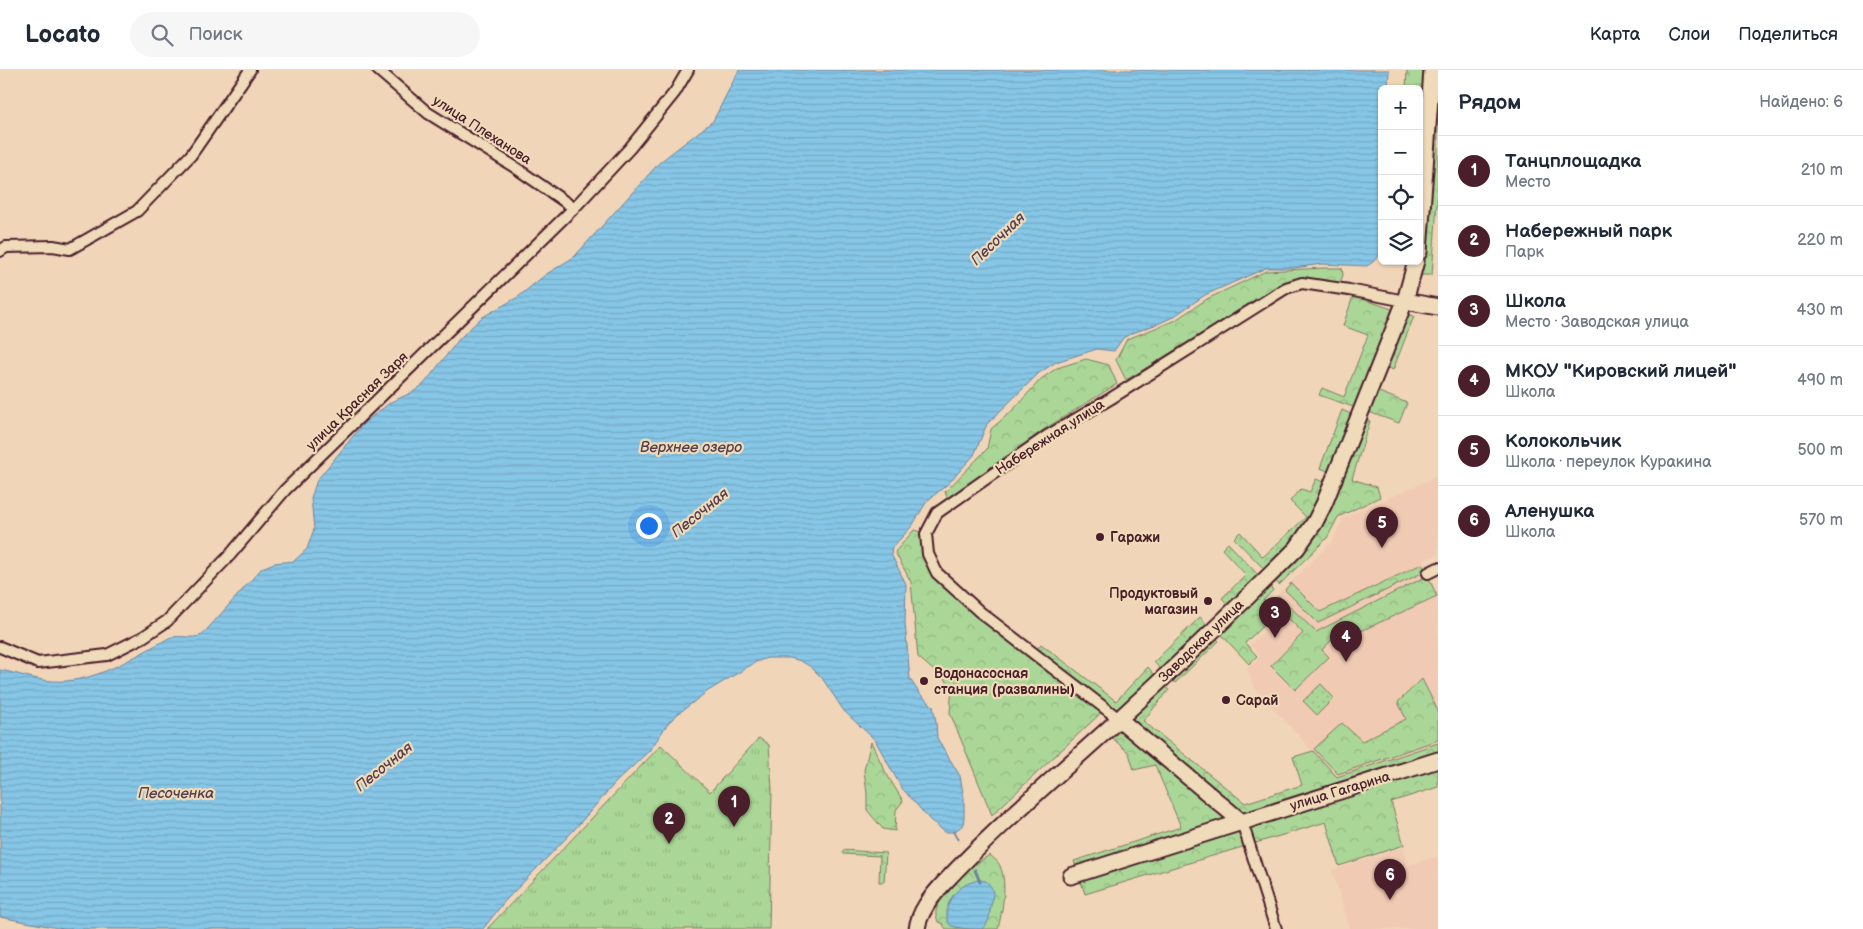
<!DOCTYPE html>
<html lang="ru">
<meta charset="utf-8">
<style>
:root{--surface:#fff;--page:#f6f6f7;--text:#1f2937;--muted:#747a83;--line:#e0e1e3;--accent:#4a1f2b}
body{margin:0;font-family:"Balsamiq Sans",sans-serif;background:var(--page);color:var(--text)}
.controls{position:absolute;right:15px;top:15px;display:grid;overflow:hidden;border-radius:8px;box-shadow:0 1px 4px #0004}
.controls button{width:45px;height:45px;display:grid;place-items:center;padding:0;border:0;border-bottom:1px solid var(--line);background:var(--surface);color:var(--text);font:25px sans-serif}
.you{position:absolute;left:648px;top:455px;width:18px;height:18px;margin:-12px;border:4px solid #fff;border-radius:50%;background:#1a73e8;box-shadow:0 0 0 8px #1a73e833}
.badge{display:grid;place-items:center;width:32px;height:32px;border-radius:50%;background:var(--accent);color:#fff;font-size:16px;font-weight:700}
.pin{position:absolute;translate:-50% -41px;filter:drop-shadow(0 1px 2px #0008)}
.pin::after{content:'';position:absolute;top:26px;width:18px;height:15px;background:inherit;clip-path:polygon(0 0,100% 0,50% 100%)}
.list{margin:0;padding:0;list-style:none}
h2{display:flex;justify-content:space-between;align-items:center;height:65px;margin:0;padding:0 20px;font-size:21px}
h2 small{font-size:16px;font-weight:400;color:var(--muted)}
.list li{display:grid;grid-template-columns:32px 1fr auto;gap:15px;align-items:center;box-sizing:border-box;height:70px;padding:0 20px;border-top:1px solid var(--line)}
.list b{display:block;font-size:19px;white-space:nowrap}
.list p{margin:0;font-size:16px;white-space:nowrap;color:var(--muted)}
.list em{font-size:16px;font-style:normal;color:var(--muted)}
.icon{flex:none;width:28px;height:28px;fill:none;stroke:currentColor;stroke-width:2;stroke-linecap:round;stroke-linejoin:round}
.map{position:relative;flex:none;width:1438px;height:859px;overflow:hidden}
header{display:flex;align-items:center;gap:30px;box-sizing:border-box;height:70px;padding:0 25px;background:var(--surface);border-bottom:1px solid var(--line)}
header strong{font-size:24px}
nav{display:flex;gap:28px;margin-inline-start:auto;font-size:18px}
.search{width:350px;height:45px;background:var(--page);display:flex;align-items:center;gap:12px;box-sizing:border-box;padding:0 18px;border-radius:28px;color:var(--muted);font-size:19px}
main{display:flex}
aside{flex:1;background:var(--surface)}
.map>svg:first-child{display:block}
.built{fill:#f1cab3}
.grass{fill:url(#grass-tufts);stroke:#7a7b61}
.forest{fill:url(#forest-crowns);stroke:#7a7b61}
.garden{fill:url(#garden-dots);stroke:#7a7b61}
.water{fill:url(#water-rules);stroke:#6e839b}
.lines{fill:none;stroke-linecap:round;stroke-linejoin:round}
.stream{stroke:#6e839b;stroke-width:3}
.street-casing{stroke:#4a1f2b;stroke-width:14}
.secondary-casing{stroke:#4a1f2b;stroke-width:19}
.street{stroke:#efdab9;stroke-width:10}
.secondary{stroke:#efdab9;stroke-width:15}
.poi-dot{fill:#4a1f2b;stroke:#efdab9;stroke-width:2}
.labels{text-anchor:middle;dominant-baseline:central;stroke-width:4.5;stroke-linejoin:round;paint-order:stroke}
.street-label{font-size:14px;fill:#4a1f2b;stroke:#efdab9}
.poi-label{font-size:14px;font-weight:bold;fill:#4a1f2b;stroke:#efdab9;text-anchor:start}
.water-label{font-size:15px;font-style:italic;fill:#564050;stroke:#efdab9}
</style>
<header>
<strong>Locato</strong>
<div class="search"><svg class="icon" aria-label="search" viewBox="0 0 24 24"><circle cx="10" cy="10" r="6"/><path d="M15 15l6 6"/></svg>Поиск</div>
<nav><a>Карта</a><a>Слои</a><a>Поделиться</a></nav>
</header>
<main>
<div class="map">
<svg width="1438" height="859" viewBox="0 0 1438 859">
<defs>
<pattern id="grass-tufts" width="24" height="20" patternUnits="userSpaceOnUse" patternTransform="scale(1.25)"><rect width="24" height="20" fill="#aad797"/><path d="M3 7l-1-3M5 7V3M7 7l1-3M15 17l-1-3M17 17v-4M19 17l1-3" fill="none" stroke="#94b882"/></pattern>
<pattern id="forest-crowns" width="20" height="18" patternUnits="userSpaceOnUse" patternTransform="scale(1.25)"><rect width="20" height="18" fill="#aad797"/><path d="M2 6a3 3 0 1 1 6 0M12 15a3 3 0 1 1 6 0" fill="none" stroke="#94b882"/></pattern>
<pattern id="garden-dots" width="8" height="8" patternUnits="userSpaceOnUse" patternTransform="scale(1.25)"><rect width="8" height="8" fill="#aad797"/><path d="M2 2h.1M6 6h.1" fill="none" stroke="#94b882" stroke-width="1.8" stroke-linecap="round"/></pattern>
<pattern id="water-rules" width="6" height="5" patternUnits="userSpaceOnUse" patternTransform="scale(1.25)"><rect width="6" height="5" fill="#86c6e6"/><path d="M0 2.5h6" fill="none" stroke="#75aac5"/></pattern>
</defs>
<rect width="100%" height="100%" fill="#f1d5b8"/>
<filter id="ink" filterUnits="userSpaceOnUse"><feTurbulence type="fractalNoise" baseFrequency=".02" numOctaves="2"/><feDisplacementMap in="SourceGraphic" scale="10" xChannelSelector="R" yChannelSelector="G"/><feConvolveMatrix kernelMatrix="1 2 1 2 8 2 1 2 1" color-interpolation-filters="sRGB"/></filter>
<g filter="url(#ink)">
<g class="built">
<polygon points="1438,406 1438,484 1423,491 1438,523 1438,672 1337,707 1255,619 1247,599 1260,586 1250,575 1281,545 1269,533 1332,472 1343,448"/>
<polygon points="1403,778 1409,795 1438,786 1438,859 1350,859 1332,800"/>
</g>
<polygon class="grass" points="759,668 769,675 772,719 769,859 487,859 661,675 710,722"/>
<g class="forest">
<polygon points="1407,0 1425,0 1419,91 1419,19 1406,19"/>
<polygon points="1435,0 1438,0 1438,120 1432,205 1421,205"/>
<polygon points="1324,198 1342,198 1343,205 1340,213 1302,209 1284,214 1126,310 1116,290 1127,269 1174,251 1207,229 1266,201"/>
<polygon points="1353,226 1395,240 1356,338 1319,325 1322,318 1344,327 1368,265 1343,256"/>
<polygon points="1405,243 1414,246 1393,300 1384,296"/>
<polygon points="1086,289 1109,295 1117,314 1043,360 951,428 947,427 945,422 987,379 991,359 1013,340 1041,309 1057,298"/>
<polygon points="1374,320 1407,333 1399,353 1366,341"/>
<polygon points="1342,340 1353,345 1331,402 1320,398"/>
<polygon points="1362,348 1370,351 1352,409 1377,417 1380,427 1338,447 1327,468 1279,515 1273,508 1301,481"/>
<polygon points="1316,409 1326,413 1312,449 1294,475 1266,501 1234,468 1240,462 1263,487 1306,447 1290,431 1301,419 1310,422"/>
<polygon points="914,460 921,462 923,486 934,506 974,543 1102,642 992,745 950,643 952,616 918,587 911,512 895,482"/>
<polygon points="1228,473 1260,507 1229,536 1222,528 1246,505 1222,479"/>
<polygon points="1422,494 1437,526 1361,561 1349,572 1338,563 1322,580 1329,587 1295,620 1271,596 1303,563 1272,532 1279,526 1316,562 1425,507 1422,503 1318,553 1285,520 1291,513 1320,542"/>
<polygon points="1267,514 1273,520 1263,531 1275,544 1245,573 1257,586 1249,594 1218,561"/>
<polygon points="1200,547 1207,555 1161,600 1154,592"/>
<polygon points="1213,565 1219,571 1175,613 1169,607"/>
<polygon points="1041,574 1116,631 1148,597 1155,606 1119,643 1036,580"/>
<polygon points="1422,609 1438,641 1438,670 1338,704 1314,679 1342,653 1362,671 1406,649 1398,632"/>
<polygon points="1162,614 1169,620 1143,651 1245,733 1302,715 1293,687 1313,681 1337,707 1438,673 1438,717 1391,732 1404,775 1339,796 1326,752 1085,824 1074,791 1181,757 1155,695 1134,700 1129,683 1110,666"/>
<polygon points="871,672 886,703 903,731 896,740 895,761 883,759 867,740 867,724 864,700"/>
<polygon points="843,780 886,783 884,812 879,812 880,786 843,784"/>
<path d="M990,785C993,788 999,792 1000,796C1008,814 1002,841 998,859H946L942,853L938,852C937,848 935,844 936,841C942,819 971,795 990,785Z"/>
</g>
<polygon class="garden" points="1321,614 1334,628 1317,645 1303,631"/>
<g class="water">
<path d="M739,0H1389L1388,19H1382V110H1377V127H1382V182L1373,192L1367,196L1322,194L1294,198H1266L1205,225L1173,247L1160,253L1130,264L1123,268L1114,281L1097,279L1056,292L1039,303L987,354L974,385L949,413L927,431L912,456L891,479L892,486L906,514L905,553L910,609L920,624L933,636L936,652L937,668L960,706L964,728V747L963,755L954,762H945L930,750L901,717L875,670L844,641L822,608L811,597L801,591L790,588H767L756,592L708,621L679,643L669,652L650,680L615,713L573,761L504,832L483,859H63L0,847V600C17,603 35,610 52,611C95,614 133,587 169,568C181,564 191,570 202,565L262,498L274,493L294,491L307,479L314,459L311,428L317,410L364,353L391,332L413,322L424,314L460,268L481,248L518,227L545,205L574,187L660,92L713,51Z"/>
<path d="M980,810L986,811C997,821 992,828 990,841C989,849 989,853 982,859C972,859 961,859 952,856C948,854 947,851 947,846C945,828 962,812 980,810Z"/>
</g>
<g class="lines">
<g class="stream">
<polyline points="954,762 958,769"/>
<polyline points="975,800 980,812"/>
</g>
<g class="street-casing">
<g id="street">
<polyline points="378,0 428,43 513,96 574,138"/>
<polyline points="0,181 6,177 53,176 70,179 137,141 191,85 250,0"/>
<polyline points="1428,503 1438,498"/>
<polyline points="0,577 38,593 107,585 143,567 167,551 230,485 285,420 574,138 630,78 675,22 688,0"/>
<polyline points="1119,649 980,542 937,503 928,484 926,464 937,443 1047,366 1110,329 1286,218 1302,213 1349,220 1405,231"/>
<polyline points="1242,752 1276,859"/>
</g>
</g>
<g class="secondary-casing">
<g id="secondary">
<polyline points="1419,182 1432,0"/>
<polyline points="1405,231 1438,237"/>
<polyline points="1119,649 1242,752 1438,690"/>
<polyline points="1071,806 1242,752"/>
<path d="M917,859C919,842 931,827 943,814C996,757 1059,704 1117,651C1178,595 1238,537 1297,478L1315,452L1324,434L1405,231L1416,191"/>
</g>
</g>
<use href="#street" class="street"/>
<use href="#secondary" class="secondary"/>
</g>
</g>
<g class="poi-dot">
<circle cx="1100" cy="467" r="5"/>
<circle cx="1208" cy="531" r="5"/>
<circle cx="924" cy="611" r="5"/>
<circle cx="1226" cy="630" r="5"/>
</g>
<g class="labels">
<g class="street-label">
<text transform="translate(482 60) rotate(33)">улица Плеханова</text>
<text transform="translate(357 331) rotate(-44)">улица Красная Заря</text>
<text transform="translate(1050 367) rotate(-33)">Набережная улица</text>
<text transform="translate(1201 571) rotate(-44)">Заводская улица</text>
<text transform="translate(1340 721) rotate(-17)">улица Гагарина</text>
</g>
<g class="poi-label">
<text x="1110" y="467">Гаражи</text>
<text x="1198" y="523" text-anchor="end">Продуктовый<tspan x="1198" dy="16">магазин</tspan></text>
<text x="934" y="603">Водонасосная<tspan x="934" dy="16">станция (развалины)</tspan></text>
<text x="1236" y="630">Сарай</text>
</g>
<g class="water-label">
<text transform="translate(998 169) rotate(-44)">Песочная</text>
<text x="691" y="377">Верхнее озеро</text>
<text transform="translate(700 443) rotate(-39)">Песочная</text>
<text transform="translate(384 697) rotate(-39)">Песочная</text>
<text x="176" y="723">Песоченка</text>
</g>
</g>
</svg>
<div class="controls">
<button>+</button>
<button>−</button>
<button><svg class="icon" aria-label="locate" viewBox="0 0 24 24"><circle cx="12" cy="12" r="6"/><path d="M12 2v4M12 18v4M2 12h4M18 12h4"/></svg></button>
<button><svg class="icon" aria-label="layers" viewBox="0 0 24 24"><path d="M12 4l9 5-9 5-9-5zM3 14l9 5 9-5"/></svg></button>
</div>
<div class="you"></div>
<div class="pin badge" style="left:734px;top:757px">1</div>
<div class="pin badge" style="left:669px;top:774px">2</div>
<div class="pin badge" style="left:1275px;top:568px">3</div>
<div class="pin badge" style="left:1346px;top:592px">4</div>
<div class="pin badge" style="left:1382px;top:478px">5</div>
<div class="pin badge" style="left:1390px;top:830px">6</div>
</div>
<aside>
<h2>Рядом<small>Найдено: 6</small></h2>
<ul class="list">
<li><span class="badge">1</span><div><b>Танцплощадка</b><p>Место</p></div><em>210 m</em></li>
<li><span class="badge">2</span><div><b>Набережный парк</b><p>Парк</p></div><em>220 m</em></li>
<li><span class="badge">3</span><div><b>Школа</b><p>Место · Заводская улица</p></div><em>430 m</em></li>
<li><span class="badge">4</span><div><b>МКОУ &quot;Кировский лицей&quot;</b><p>Школа</p></div><em>490 m</em></li>
<li><span class="badge">5</span><div><b>Колокольчик</b><p>Школа · переулок Куракина</p></div><em>500 m</em></li>
<li><span class="badge">6</span><div><b>Аленушка</b><p>Школа</p></div><em>570 m</em></li>
</ul>
</aside>
</main>
